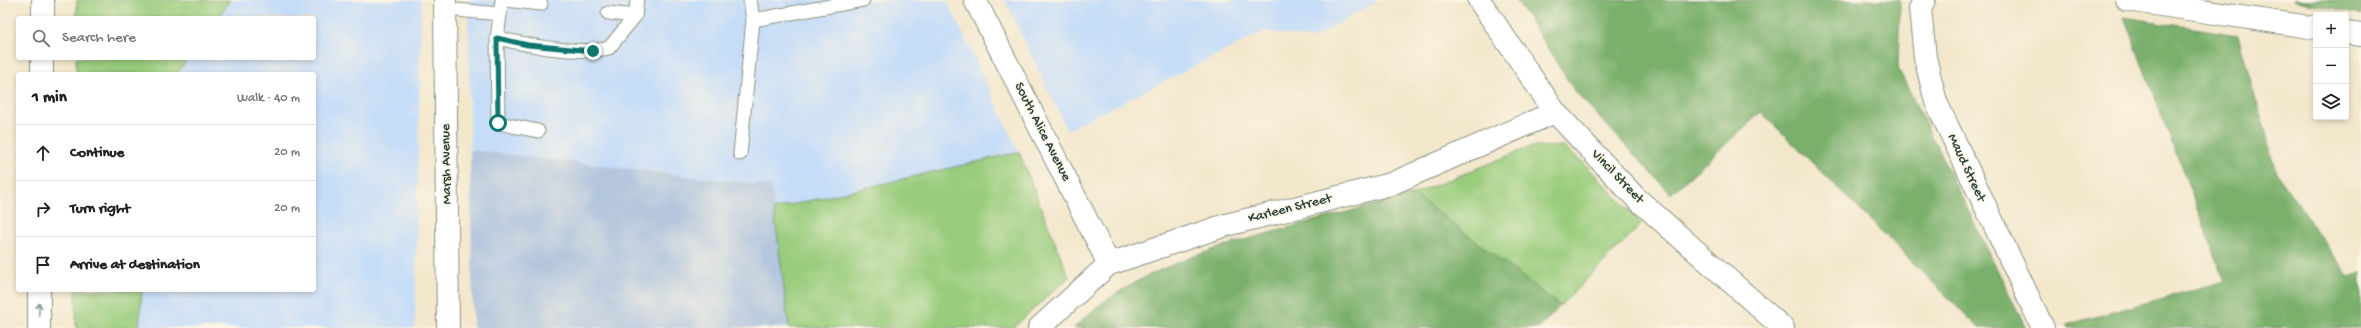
<!DOCTYPE html>
<meta charset="utf-8">
<style>
:root{--surface:#fff;--page:#f6f6f6;--text:#202124;--muted:#757577;--line:#e0e0e0}
body{margin:0;font-family:"Gochi Hand",sans-serif;background:var(--page);color:var(--text)}
.controls{position:absolute;right:12px;top:12px;display:grid;overflow:hidden;border-radius:4px;box-shadow:0 2px 6px #0003}
.controls button{width:36px;height:36px;display:grid;place-items:center;padding:0;border:0;border-bottom:1px solid var(--line);background:var(--surface);color:var(--text);font:20px sans-serif}
.stop{position:absolute;width:12px;height:12px;margin:-9px;border:3px solid #0f766e;border-radius:50%;background:#fff}
.stop.end{background:#0f766e;border-color:#fff;box-shadow:0 1px 4px #0008}
.list{margin:0;padding:0;list-style:none}
h2{display:flex;justify-content:space-between;align-items:center;height:52px;margin:0;padding:0 16px;font-size:17px}
h2 small{font-size:13px;font-weight:400;color:var(--muted)}
.list li{display:grid;grid-template-columns:26px 1fr auto;gap:12px;align-items:center;box-sizing:border-box;height:56px;padding:0 16px;border-top:1px solid var(--line)}
.list b{display:block;font-size:15px;white-space:nowrap}
.list em{font-size:13px;font-style:normal;color:var(--muted)}
.icon{flex:none;width:22px;height:22px;fill:none;stroke:currentColor;stroke-width:2;stroke-linecap:round;stroke-linejoin:round}
.map{position:relative;flex:none;width:2361px;height:328px;overflow:hidden}
.search{position:absolute;background:var(--surface);box-shadow:0 2px 6px #0003;left:16px;top:16px;width:300px;height:44px;display:flex;align-items:center;gap:10px;box-sizing:border-box;padding:0 14px;border-radius:4px;color:var(--muted);font-size:15px}
.panel{position:absolute;background:var(--surface);box-shadow:0 2px 6px #0003;left:16px;top:72px;width:300px;height:220px;border-radius:4px}
.map>svg:first-child{display:block}
.built{fill:#c6ddf8}
.industrial{fill:#b4c6dd}
.green{fill:#99cc7c;stroke:#5c8458}
.forest{fill:#7ab06c;stroke:#4c7650}
.lines{fill:none;stroke-linecap:round;stroke-linejoin:round}
.service-casing{stroke:#899280;stroke-width:15}
.minor-casing{stroke:#899280;stroke-width:24}
.motorway-casing{stroke:#899280;stroke-width:24}
.service{stroke:#fff;stroke-width:13}
.minor{stroke:#fff;stroke-width:22}
.motorway{stroke:#fff;stroke-width:22}
.oneway{stroke:#8f9e9a}
.route{stroke:#0f766e;stroke-width:5}
.labels{text-anchor:middle;dominant-baseline:central;stroke-width:3;stroke-linejoin:round;paint-order:stroke}
.street-label{font-size:14px;fill:#1f3d34;stroke:#fcf5e5}
</style>
<div class="map">
<svg width="2361" height="328" viewBox="0 0 2361 328">
<rect width="100%" height="100%" fill="#fcf5e5"/>
<filter id="ink" filterUnits="userSpaceOnUse"><feTurbulence type="fractalNoise" baseFrequency=".025" numOctaves="2"/><feDisplacementMap in="SourceGraphic" scale="8" xChannelSelector="R" yChannelSelector="G"/><feConvolveMatrix kernelMatrix="1 2 1 2 8 2 1 2 1" color-interpolation-filters="sRGB"/></filter>
<filter id="wash" filterUnits="userSpaceOnUse"><feTurbulence type="fractalNoise" baseFrequency=".012" numOctaves="4" result="noise"/><feDisplacementMap in="SourceGraphic" scale="16" xChannelSelector="R" yChannelSelector="G"/><feGaussianBlur stdDeviation="0.9" result="paint"/><feColorMatrix in="noise" values="0 0 0 0 0 0 0 0 0 0 0 0 0 0 0 0 0 1.4 0 .05"/><feComposite in="paint" operator="in"/></filter>
<g filter="url(#wash)">
<rect width="100%" height="100%" fill="#f3e7cc"/>
<g class="built">
<polygon points="231,0 421,0 415,328 139,328 142,290 314,290 314,74 177,74 188,58 314,58 314,18 218,18"/>
<polygon points="468,0 947,0 1019,152 774,209 771,186 470,150"/>
<polygon points="1005,0 1379,0 1312,39 1265,31 1067,130"/>
</g>
<polygon class="industrial" points="470,150 771,186 789,328 473,328"/>
<g class="green">
<polygon points="77,0 231,0 218,18 76,18"/>
<polygon points="76,58 188,58 177,74 76,74"/>
<polygon points="1563,146 1584,163 1642,224 1560,306 1414,194 1530,147"/>
<polygon points="1019,152 1069,277 1013,328 789,328 774,209"/>
<polygon points="76,290 142,290 139,328 76,328"/>
</g>
<g class="forest">
<polygon points="1517,0 1900,0 1898,68 2026,328 1979,328 1761,112 1671,194 1574,90"/>
<polygon points="2293,0 2361,0 2361,15 2356,13"/>
<polygon points="2124,17 2238,35 2276,173 2349,277 2361,273 2361,328 2068,328 2066,325 2225,281"/>
<path d="M1414,194L1560,306L1539,328H1074C1130,270 1215,248 1291,227C1332,216 1373,205 1414,194Z"/>
</g>
</g>
<g filter="url(#ink)">
<g class="lines">
<g class="service-casing">
<g id="service">
<polyline points="502,0 497,38 498,123 538,131"/>
<polyline points="506,0 541,4"/>
<polyline points="445,9 500,14"/>
<polyline points="608,13 635,16"/>
<polyline points="753,20 863,0"/>
<path d="M497,38C533,46 574,55 609,48L635,16L637,0"/>
<polyline points="740,154 753,20 750,0"/>
</g>
</g>
<g class="minor-casing">
<g id="minor">
<polyline points="445,0 448,328"/>
<polyline points="975,0 1109,264"/>
<polyline points="1479,0 1555,112 1635,197 1783,328"/>
<polyline points="1924,0 1920,9 1925,57 1936,102 2043,328"/>
<polyline points="2127,0 2316,28"/>
<polyline points="2346,33 2361,35"/>
<polyline points="1039,328 1109,264 1226,225 1391,184 1555,112"/>
</g>
</g>
<g class="motorway-casing">
<g id="motorway">
<polyline points="43,18 43,0"/>
<polyline points="42,74 42,58"/>
<polyline points="39,328 39,290"/>
</g>
</g>
<use href="#service" class="service"/>
<use href="#minor" class="minor"/>
<use href="#motorway" class="motorway"/>
</g>
<defs><path id="oneway-shaft" d="M-6 0H5M1.5-3L5.5 0L1.5 3" fill="none" stroke-width="1.6" stroke-linecap="round" stroke-linejoin="round"/></defs>
<use class="oneway" href="#oneway-shaft" transform="translate(39 309) rotate(-89)"/>
</g>
<g class="lines" filter="url(#ink)">
<polyline class="route" points="498,123 497,38 528,45 593,51"/>
</g>
<g class="labels">
<g class="street-label">
<text transform="translate(1042 132) rotate(63)">South Alice Avenue</text>
<text transform="translate(447 164) rotate(-91)">Marsh Avenue</text>
<text transform="translate(1966 168) rotate(65)">Maud Street</text>
<text transform="translate(1617 177) rotate(46)">Vincil Street</text>
<text transform="translate(1290 209) rotate(-14)">Karleen Street</text>
</g>
</g>
</svg>
<div class="controls">
<button>+</button>
<button>−</button>
<button><svg class="icon" aria-label="layers" viewBox="0 0 24 24"><path d="M12 4l9 5-9 5-9-5zM3 14l9 5 9-5"/></svg></button>
</div>
<div class="stop" style="left:498px;top:123px"></div>
<div class="stop end" style="left:593px;top:51px"></div>
<div class="search"><svg class="icon" aria-label="search" viewBox="0 0 24 24"><circle cx="10" cy="10" r="6"/><path d="M15 15l6 6"/></svg>Search here</div>
<section class="panel">
<h2>1 min<small>Walk · 40 m</small></h2>
<ul class="list">
<li><svg class="icon" aria-label="ahead" viewBox="0 0 24 24"><path d="M12 20V5M6 11l6-6 6 6"/></svg><div><b>Continue</b></div><em>20 m</em></li>
<li><svg class="icon" aria-label="right" viewBox="0 0 24 24"><path d="M7 20v-9h11M14 6l5 5-5 5"/></svg><div><b>Turn right</b></div><em>20 m</em></li>
<li><svg class="icon" aria-label="arrive" viewBox="0 0 24 24"><path d="M6 21V4h12l-3 4 3 4H6"/></svg><div><b>Arrive at destination</b></div></li>
</ul>
</section>
</div>
